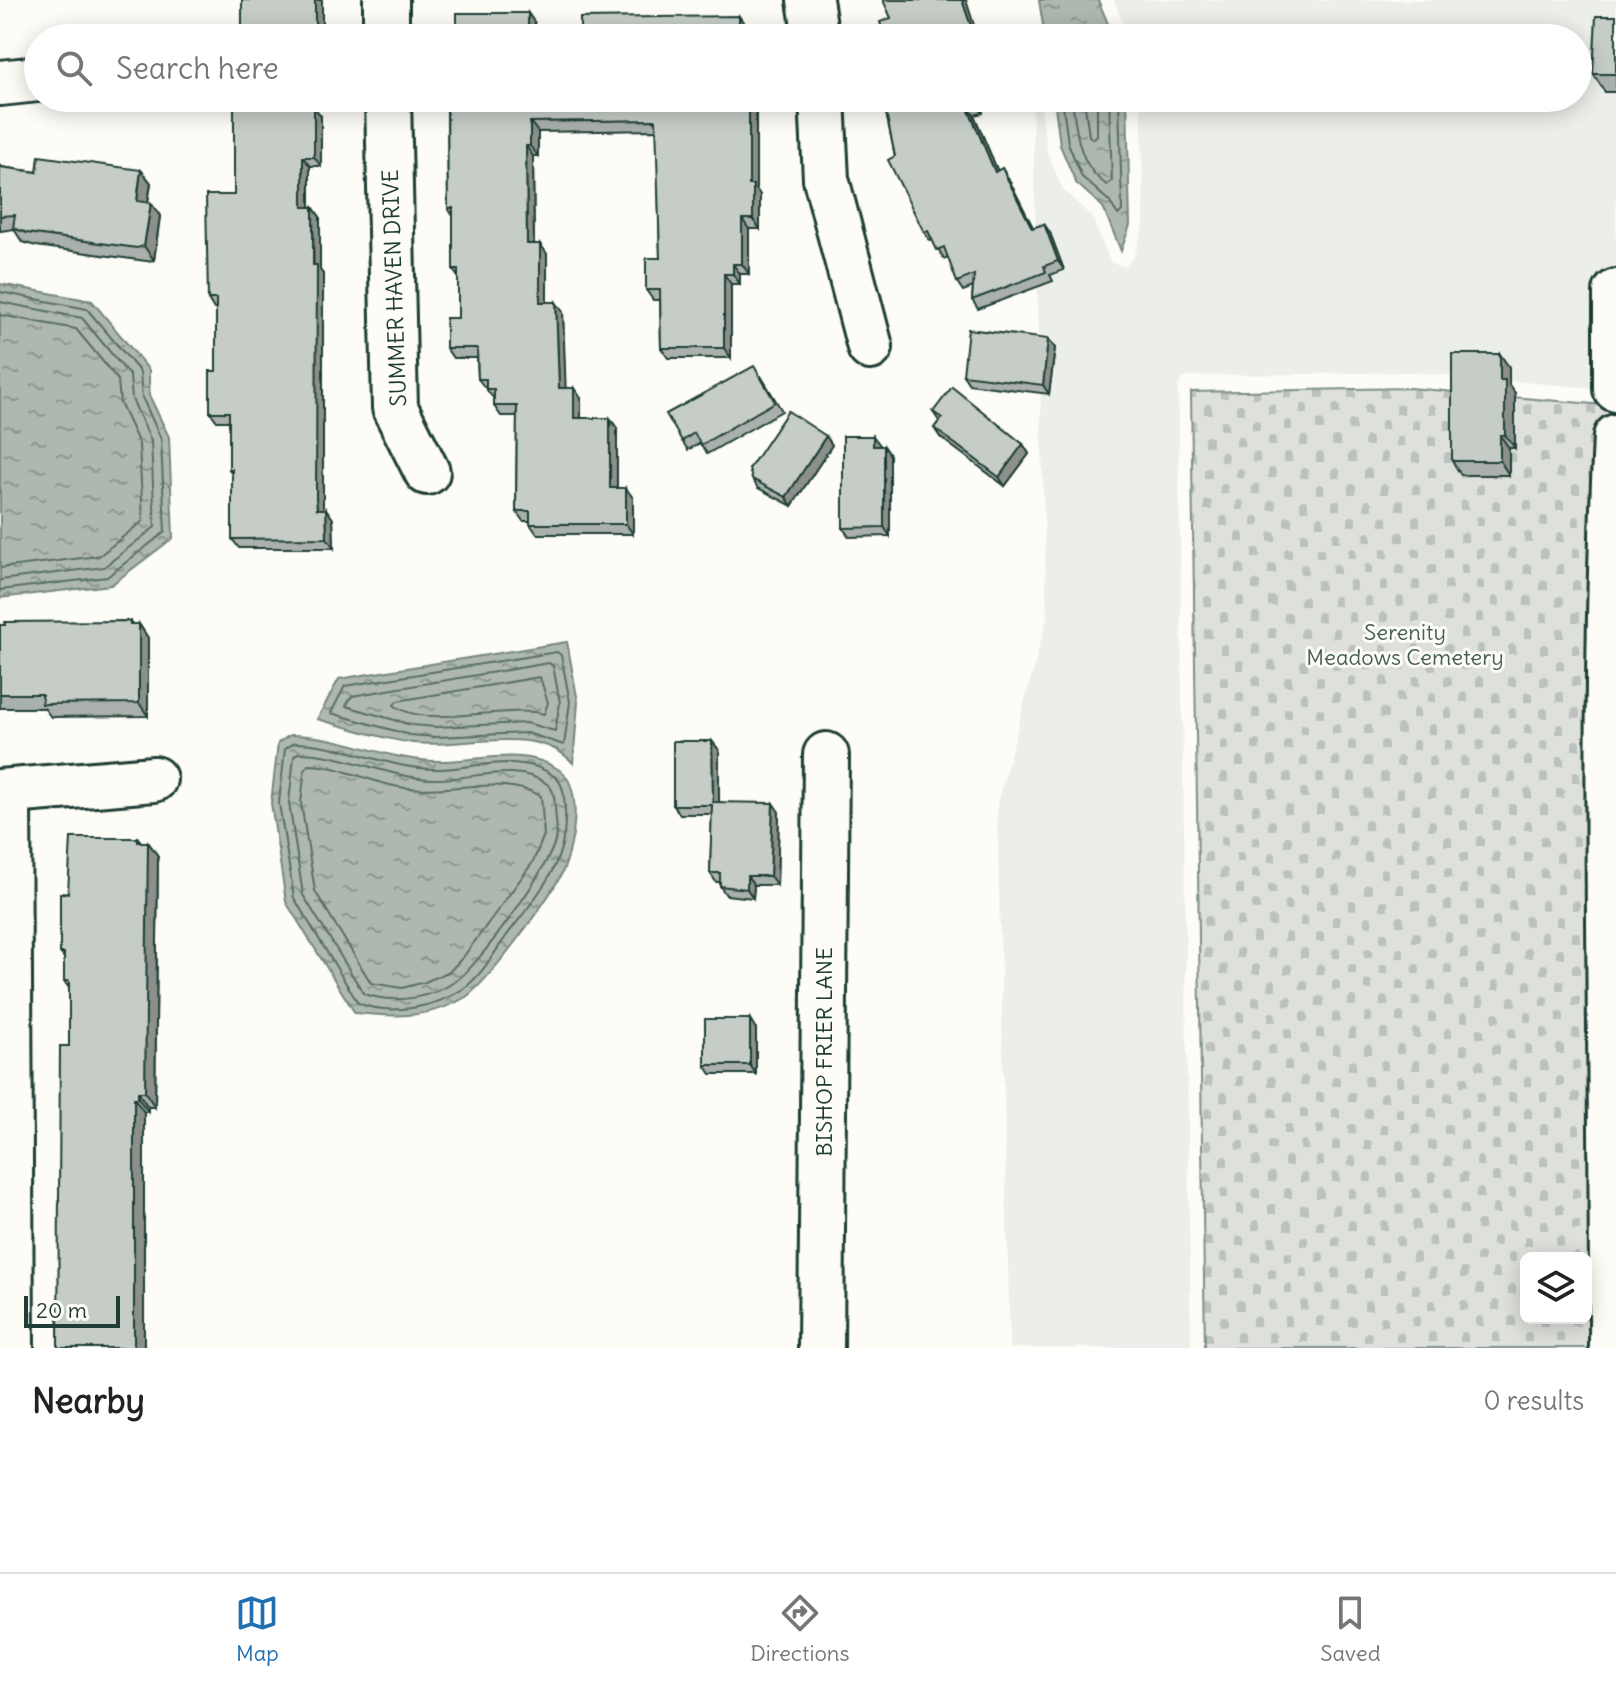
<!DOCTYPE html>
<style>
:root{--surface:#fff;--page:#f6f6f6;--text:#222;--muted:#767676;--line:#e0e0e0;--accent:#1f6fb2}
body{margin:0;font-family:Delius,sans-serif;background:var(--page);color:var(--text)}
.controls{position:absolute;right:24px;bottom:24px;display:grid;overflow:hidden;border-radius:12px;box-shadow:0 4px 20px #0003}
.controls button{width:72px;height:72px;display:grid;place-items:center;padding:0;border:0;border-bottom:2px solid var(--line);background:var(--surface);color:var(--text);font:40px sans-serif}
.scale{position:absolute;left:24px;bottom:20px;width:96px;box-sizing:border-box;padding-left:8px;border:4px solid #1f3d34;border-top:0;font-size:22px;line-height:28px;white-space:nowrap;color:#1f3d34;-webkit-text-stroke:6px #fdfcf7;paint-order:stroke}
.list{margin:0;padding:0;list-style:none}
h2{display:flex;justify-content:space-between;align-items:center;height:104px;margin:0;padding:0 32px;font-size:34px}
h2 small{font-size:26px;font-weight:400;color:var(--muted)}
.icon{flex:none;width:44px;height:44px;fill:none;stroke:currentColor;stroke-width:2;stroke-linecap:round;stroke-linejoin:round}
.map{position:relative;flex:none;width:1616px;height:1348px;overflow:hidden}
.search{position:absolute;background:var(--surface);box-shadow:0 4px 20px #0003;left:24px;right:24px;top:24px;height:88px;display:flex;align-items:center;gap:20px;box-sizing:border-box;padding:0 28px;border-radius:44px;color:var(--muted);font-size:30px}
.sheet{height:224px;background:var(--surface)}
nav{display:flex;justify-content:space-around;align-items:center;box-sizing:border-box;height:112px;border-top:2px solid var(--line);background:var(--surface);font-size:22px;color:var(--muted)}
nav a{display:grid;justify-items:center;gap:4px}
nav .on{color:var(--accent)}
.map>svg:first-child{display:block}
.built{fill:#eceee9}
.cemetery{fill:url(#cemetery-stones);stroke:#7e8e88;stroke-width:2;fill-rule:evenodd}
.water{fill:url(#water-ripples);stroke:#75877f;stroke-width:2}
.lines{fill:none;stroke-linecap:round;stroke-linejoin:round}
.shore{stroke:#586e66;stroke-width:2}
.minor-casing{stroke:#1f3d34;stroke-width:50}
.minor{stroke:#fdfcf7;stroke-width:44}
.wall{fill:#aab0ab;stroke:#1f3d34;stroke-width:2}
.shaded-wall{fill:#8b908b;stroke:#1f3d34;stroke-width:2}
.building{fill:#c6cdc7;stroke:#1f3d34;stroke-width:2}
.labels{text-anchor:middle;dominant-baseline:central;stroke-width:6;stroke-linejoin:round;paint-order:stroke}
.street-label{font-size:22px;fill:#1f3d34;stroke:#fdfcf7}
.park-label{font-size:22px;fill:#455e55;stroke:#fdfcf7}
</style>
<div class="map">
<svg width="1616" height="1348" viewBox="0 0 1616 1348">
<defs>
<pattern id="cemetery-stones" width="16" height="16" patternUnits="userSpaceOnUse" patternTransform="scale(2)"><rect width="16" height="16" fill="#dde0db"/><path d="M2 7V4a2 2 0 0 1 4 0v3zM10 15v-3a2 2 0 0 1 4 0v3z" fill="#bdc1bd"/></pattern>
<pattern id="water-ripples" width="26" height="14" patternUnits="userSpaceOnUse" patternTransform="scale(2)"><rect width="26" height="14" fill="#aeb8b1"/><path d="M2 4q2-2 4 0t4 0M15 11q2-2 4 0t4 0" fill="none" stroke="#8d9791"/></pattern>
</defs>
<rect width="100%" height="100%" fill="#fdfcf7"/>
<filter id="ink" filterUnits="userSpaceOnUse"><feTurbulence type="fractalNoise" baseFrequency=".0125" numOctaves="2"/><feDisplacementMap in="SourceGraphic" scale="16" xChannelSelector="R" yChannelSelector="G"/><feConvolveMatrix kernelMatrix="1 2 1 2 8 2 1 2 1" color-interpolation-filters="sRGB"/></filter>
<g filter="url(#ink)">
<polygon class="built" points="1114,0 1616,0 1616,390 1410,372 1191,376 1182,379 1178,387 1191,1348 1010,1348 997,804 1047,619 1032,98 1040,98 1047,152 1063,190 1092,217 1110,262 1125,267 1134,257 1144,225 1141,98 1578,98 1578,38 1129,38"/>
<path class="cemetery" d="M1410,388L1616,406V1348H1205L1191,392ZM1526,1258H1586V1318H1526Z"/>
<g class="water">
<polygon points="1039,0 1098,0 1114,38 1045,38"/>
<polygon points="1054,98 1127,98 1130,225 1121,251 1103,207 1076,183 1060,145"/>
<polygon points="0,284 92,301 149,370 149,395 169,437 173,538 111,585 0,598"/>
<path d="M567,642L578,702L573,763C536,722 461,749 413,743C381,739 348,727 317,719L339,679Z"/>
<path d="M290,735C340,735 384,759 433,761C475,763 521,745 558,769C586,787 573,853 560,877C546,902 488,982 466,997C430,1019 394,1017 355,1013L286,902L271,803L278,743Z"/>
</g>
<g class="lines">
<g class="shore">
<polyline points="1062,98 1068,143 1082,177 1109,201 1118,215 1122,211 1119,98"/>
<path d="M1072,98C1076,130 1078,166 1107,185L1112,181L1109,98"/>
<polyline points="1084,98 1089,136 1093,139 1097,135 1097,98"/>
<polyline points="0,292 87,309 140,372 142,397 161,439 165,532 107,577 0,590"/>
<polyline points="0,302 82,318 130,376 132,399 151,441 155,527 104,567 0,580"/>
<polyline points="0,315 76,329 118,380 120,403 139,444 143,521 99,556 0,568"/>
<polygon points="557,652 561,655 570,702 564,745 527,733 436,737 410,735 331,713 345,686"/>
<polygon points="549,663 553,666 560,703 555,731 526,723 436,727 412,725 346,706 352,696"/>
<path d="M540,677L548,703L544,714C504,704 425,730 394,705L397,701Z"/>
<path d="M294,743C343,743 387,769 436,769C472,769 524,751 555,777C565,785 564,799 565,811C568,865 536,896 505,938C493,955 480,977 463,989C435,1008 389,1016 358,1003L294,898L279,803L285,749Z"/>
<path d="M298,753C345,753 387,778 434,779C469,780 517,762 547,784C555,790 554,798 555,806C555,816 558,827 556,837C552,864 480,964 457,980C432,999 393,1004 364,994L303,895L289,803L294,756Z"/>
<path d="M309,765C342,765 374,785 406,788C449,793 502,775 541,796L544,835L533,862L464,956L450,971L425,982L402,988L371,983L315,891L301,803L305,768Z"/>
</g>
<g class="minor-casing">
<g id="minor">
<polyline points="386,0 386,38"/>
<polyline points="810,0 816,38"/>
<polyline points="0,83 38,79"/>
<polyline points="388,98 395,408 427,472"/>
<polyline points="822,98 826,179 870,347"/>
<polyline points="1616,292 1616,389"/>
<polyline points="0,792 154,779"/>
<polyline points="8,792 11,1348"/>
<polyline points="821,1348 826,755"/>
<path d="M1612,1348C1613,1044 1601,741 1616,437"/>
</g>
</g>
<use href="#minor" class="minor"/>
</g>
<g class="wall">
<polygon points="1616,16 1616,92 1605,92 1593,74"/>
<polygon points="310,98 310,107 314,107 321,116 321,166 310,166 310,207 313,207 320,217 320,270 323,274 322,508 322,509 326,509 333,519 334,548 239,548 232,539 232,475 229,469 229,421 217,421 210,412 216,371 216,309 214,309 208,299 234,195"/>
<polygon points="447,98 756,98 756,189 760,195 760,229 749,229 749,274 740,274 740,284 731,284 731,358 668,358 661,348 660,300 653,300 646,290 660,258 657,130 538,132 538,156 533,156 534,244 540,244 547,254 547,302 563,312 565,388 581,398 581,418 617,428 617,488 633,498 633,534 537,534 530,524 530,521 523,521 516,511 517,416 501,416 494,406 494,399 478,379 477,358 453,358 446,348 458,318 458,277 453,270 453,216 448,208"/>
<polygon points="883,98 979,98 983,113 974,115 997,171 1008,178 1033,228 1044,224 1050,233 1064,270 1050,275 1053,281 978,309 972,300 973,287 963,291 957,282 948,257 944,259 933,240 930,241 924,232 895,156"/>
<polygon points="0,165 1,167 37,172 141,170 151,183 148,202 151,203 160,216 154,260 146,261 36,246 22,242 14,229 0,231"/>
<polygon points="1055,348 1049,394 969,384 963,375"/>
<polygon points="1509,367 1509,385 1515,393 1515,448 1509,448 1509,475 1461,475 1452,461"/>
<polygon points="761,376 782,411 707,454 700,443 688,450 682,441"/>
<polygon points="933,412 1023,444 1029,454 1005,486 940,437 934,428 939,421"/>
<polygon points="826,436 832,445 792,506 758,488 752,479"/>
<polygon points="873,436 880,446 884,446 890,455 890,536 849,537 843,528"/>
<polygon points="130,621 132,624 139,624 148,638 148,716 51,717 44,708 0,708 0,625"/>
<polygon points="712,741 719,750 719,802 779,812 777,885 754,885 753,898 726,895 720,886 720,882 716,882 710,873 712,814 680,814 673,805"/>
<polygon points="138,838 141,842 148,842 158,856 155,1107 148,1107 148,1112 144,1112 144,1348 58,1348 69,1046 69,988 64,981 64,958 60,953 68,893"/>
<polygon points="756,1029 756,1074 711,1074 705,1065"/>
</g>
<g class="shaded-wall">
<rect x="315" y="0" width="7" height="38"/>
<polygon points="962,0 966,0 978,38 976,38 974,35"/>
<polygon points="528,13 535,23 535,38 528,38"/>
<polygon points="739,16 746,26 739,27"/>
<polygon points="750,27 757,37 757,38 749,38"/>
<polygon points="304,98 310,98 310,106 306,107"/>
<polygon points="749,98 756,98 756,189 760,195 760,229 753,219 749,185"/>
<polygon points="975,98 979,98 983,113 976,104"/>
<polygon points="967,106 974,115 1002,181 995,172"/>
<polygon points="314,107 321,116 321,166 314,157"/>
<polygon points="530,122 538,132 538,156 530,146"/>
<polygon points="526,146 533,156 534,254 527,244"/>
<polygon points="303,157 310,166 310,217 303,207"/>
<polygon points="1002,168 1008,178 1038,237 1032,228"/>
<polygon points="141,170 151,183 146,214 137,201"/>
<polygon points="151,203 160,216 154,260 144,246"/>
<polygon points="313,207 320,217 320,270 323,274 323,519 317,509 316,498"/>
<polygon points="742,219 749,229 749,274 742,264"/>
<polygon points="1044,224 1050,233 1064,270 1058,261"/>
<polygon points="540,244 547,254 547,312 540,302"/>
<polygon points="733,264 740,274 740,284 733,274"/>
<polygon points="724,274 731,284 731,358 724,348"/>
<polygon points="556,302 563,312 566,398 559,388"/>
<polygon points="1048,339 1055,348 1049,394 1043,385"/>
<polygon points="1500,354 1509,367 1509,385 1515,393 1515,448 1505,435 1500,380"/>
<polygon points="574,388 581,398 581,428 574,418"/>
<polygon points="610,418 617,428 617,498 610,488"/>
<polygon points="1500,435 1509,448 1509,475 1500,461"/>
<polygon points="826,436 832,445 792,506 786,497"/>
<polygon points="873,436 880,445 880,455 873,446"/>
<polygon points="1023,444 1029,454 1005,486 999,477"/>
<polygon points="884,446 890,455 890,536 884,527"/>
<polygon points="626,488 633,498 633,534 626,524"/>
<polygon points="326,509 333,519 334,548 327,538"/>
<polygon points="130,621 139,634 139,624 148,638 148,716 139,703"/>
<polygon points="712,741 719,750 719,811 713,802"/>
<polygon points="773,803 779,812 777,885 770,876"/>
<polygon points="138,838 148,851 148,842 158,856 155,1107 145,1092"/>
<polygon points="747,876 754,885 753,898 747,889"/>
<polygon points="750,1019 756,1029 756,1074 750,1065"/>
<polygon points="138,1092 148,1107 148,1112 138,1098"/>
<polygon points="134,1098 144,1112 144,1348 134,1348"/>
</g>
<g class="building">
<rect x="242" y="0" width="73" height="38"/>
<polygon points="883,0 962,0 974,35 965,38 885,38 880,22 891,18"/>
<rect x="457" y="13" width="71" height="25"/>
<polygon points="739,16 739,27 750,27 749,38 580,38 580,18"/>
<polygon points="1596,16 1616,16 1616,74 1593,74"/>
<polygon points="234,98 304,98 306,107 314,107 314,157 303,157 303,207 313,207 313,265 317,265 316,498 317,509 326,509 327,538 232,539 232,469 229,469 229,412 210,412 210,371 216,371 216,299 208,299 206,195 234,195"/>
<polygon points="447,98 749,98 749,185 753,185 753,219 742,219 742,264 733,264 733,274 724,274 724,348 661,348 660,290 646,290 646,258 660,258 656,120 530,122 530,146 526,146 527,244 540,244 540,302 556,302 559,388 574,388 574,418 610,418 610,488 626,488 626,524 530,524 530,511 516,511 517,406 494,406 494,389 486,389 486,379 478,379 477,348 446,348 446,318 458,318 458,270 453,270 453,208 448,208"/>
<polygon points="883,98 975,98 976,104 967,106 995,172 1002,168 1032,228 1044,224 1058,261 1044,266 1046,272 972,300 974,275 957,282 944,247 937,250 928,231 924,232 888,160 895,156"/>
<polygon points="39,156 141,170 137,201 151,203 144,246 137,248 27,233 13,228 15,215 0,216 0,167 37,172"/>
<polygon points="968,329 1048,339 1043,385 963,375"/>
<polygon points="1452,354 1500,354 1500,380 1505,380 1505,435 1500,435 1500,461 1452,461"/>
<polygon points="754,366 775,402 701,445 694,433 682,441 666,414"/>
<polygon points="952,387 1023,444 999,477 934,428 942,418 933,412"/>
<polygon points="788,411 826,436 786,497 752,479 749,469"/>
<polygon points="843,436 873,436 873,446 884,446 884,527 843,528"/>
<polygon points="130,621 130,624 139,624 139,703 42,704 42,694 0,694 0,625 5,625 5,622"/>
<polygon points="673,741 712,741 713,802 773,803 770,876 747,876 747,889 720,886 720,873 710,873 712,805 673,805"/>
<polygon points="71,838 138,838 138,842 148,842 145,1092 138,1092 138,1098 134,1098 134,1348 58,1348 60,1046 69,1046 69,981 64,981 64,953 60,953 60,893 68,893"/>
<rect x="705" y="1019" width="45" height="46"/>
</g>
</g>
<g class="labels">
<g class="street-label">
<text transform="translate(394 288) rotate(-92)">SUMMER HAVEN DRIVE</text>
<text transform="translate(824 1052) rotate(-90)">BISHOP FRIER LANE</text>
</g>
<g class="park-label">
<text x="1405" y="632">Serenity<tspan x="1405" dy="25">Meadows Cemetery</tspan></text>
</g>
</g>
</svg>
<div class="controls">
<button><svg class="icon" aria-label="layers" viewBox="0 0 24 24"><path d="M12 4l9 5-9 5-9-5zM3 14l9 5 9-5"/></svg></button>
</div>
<div class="scale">20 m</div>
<div class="search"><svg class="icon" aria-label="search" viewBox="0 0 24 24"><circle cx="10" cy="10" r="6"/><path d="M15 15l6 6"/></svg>Search here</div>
</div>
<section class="sheet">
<h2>Nearby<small>0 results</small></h2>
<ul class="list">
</ul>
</section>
<nav>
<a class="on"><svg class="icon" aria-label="map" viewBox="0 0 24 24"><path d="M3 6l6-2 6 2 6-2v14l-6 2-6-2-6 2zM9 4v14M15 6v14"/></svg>Map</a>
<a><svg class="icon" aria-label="directions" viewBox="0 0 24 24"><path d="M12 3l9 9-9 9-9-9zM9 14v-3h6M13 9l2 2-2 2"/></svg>Directions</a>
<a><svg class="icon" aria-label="saved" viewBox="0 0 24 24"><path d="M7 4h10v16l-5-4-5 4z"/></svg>Saved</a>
</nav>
